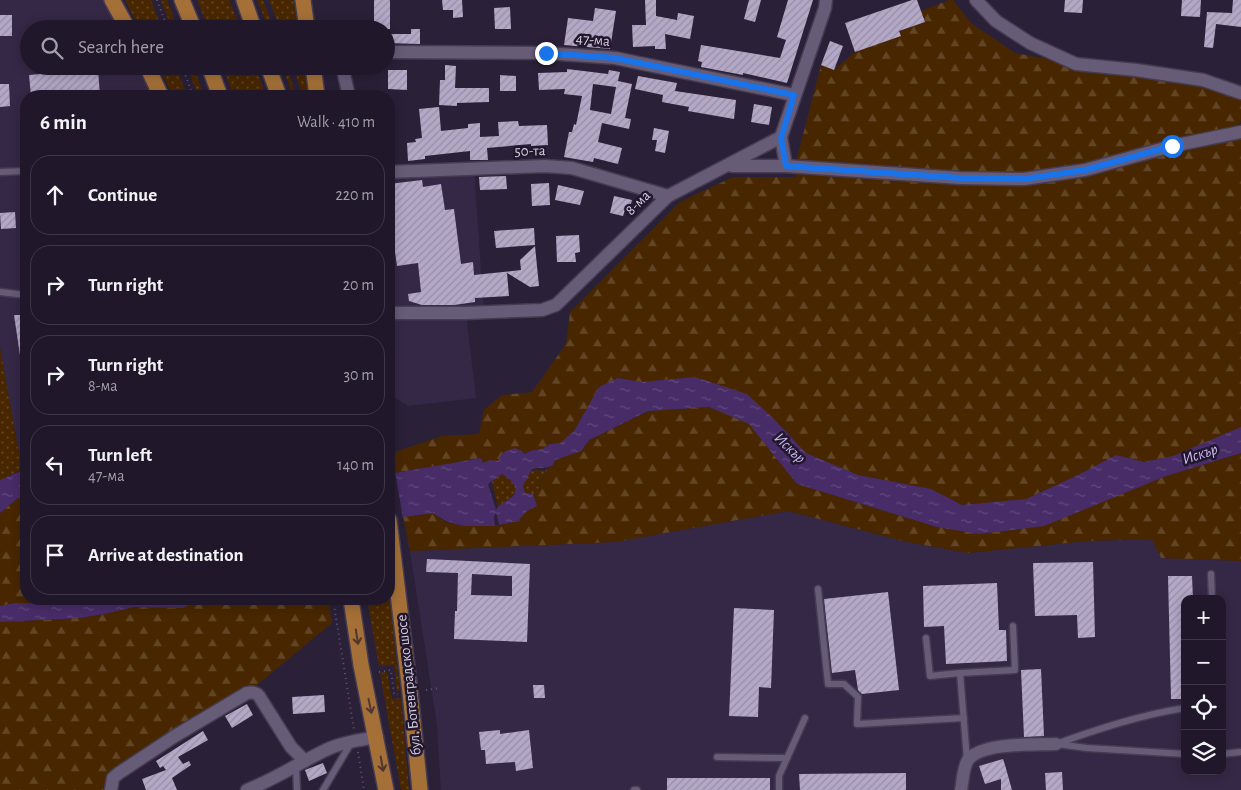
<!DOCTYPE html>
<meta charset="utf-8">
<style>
:root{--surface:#20182a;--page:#2d2536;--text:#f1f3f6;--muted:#a2a0a8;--line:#3d3747}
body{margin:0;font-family:"Alegreya Sans",sans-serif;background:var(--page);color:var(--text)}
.controls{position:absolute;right:15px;bottom:15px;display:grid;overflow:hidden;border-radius:10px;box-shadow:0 2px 12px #0003}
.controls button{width:45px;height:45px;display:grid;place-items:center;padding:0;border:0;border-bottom:1px solid var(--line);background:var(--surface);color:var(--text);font:25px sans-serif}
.stop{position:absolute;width:15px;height:15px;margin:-11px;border:4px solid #1a73e8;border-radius:50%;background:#fff}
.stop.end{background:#1a73e8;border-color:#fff;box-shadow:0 1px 5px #0008}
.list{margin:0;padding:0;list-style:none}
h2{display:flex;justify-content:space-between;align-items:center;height:65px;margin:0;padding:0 20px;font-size:21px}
h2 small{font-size:16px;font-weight:400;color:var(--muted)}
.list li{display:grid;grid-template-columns:32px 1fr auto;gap:15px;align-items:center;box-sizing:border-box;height:80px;margin:0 10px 10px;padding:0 10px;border:1px solid var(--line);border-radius:20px}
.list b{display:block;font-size:19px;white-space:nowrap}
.list p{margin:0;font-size:16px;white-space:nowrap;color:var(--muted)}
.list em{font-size:16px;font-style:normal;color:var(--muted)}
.icon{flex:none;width:28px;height:28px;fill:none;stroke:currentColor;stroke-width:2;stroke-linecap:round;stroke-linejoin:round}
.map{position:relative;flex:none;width:1241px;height:790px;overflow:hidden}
.search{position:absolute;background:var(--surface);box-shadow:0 2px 12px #0003;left:20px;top:20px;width:375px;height:55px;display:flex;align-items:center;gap:12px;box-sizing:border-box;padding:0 18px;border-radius:28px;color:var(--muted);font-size:19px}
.panel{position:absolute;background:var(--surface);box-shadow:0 2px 12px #0003;left:20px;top:90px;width:375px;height:515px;border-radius:20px}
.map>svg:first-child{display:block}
.built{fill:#352846;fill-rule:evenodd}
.green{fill:url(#green-dots)}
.forest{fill:url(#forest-firs)}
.water{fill:url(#water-ripples);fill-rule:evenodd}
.pier{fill:#2a2038}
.building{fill:url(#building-hatch);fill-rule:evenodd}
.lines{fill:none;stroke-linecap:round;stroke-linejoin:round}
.lane-casing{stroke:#453c51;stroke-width:9}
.street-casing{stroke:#453c51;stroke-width:15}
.primary-casing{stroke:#453c51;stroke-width:18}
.path{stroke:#60586d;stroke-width:2;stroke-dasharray:1 4;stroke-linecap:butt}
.lane{stroke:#675c78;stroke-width:6}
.street{stroke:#675c78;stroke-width:12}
.primary{stroke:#a57037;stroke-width:15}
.oneway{stroke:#4f3631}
.route{stroke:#1a73e8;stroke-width:6}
.labels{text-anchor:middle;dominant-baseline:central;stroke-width:5;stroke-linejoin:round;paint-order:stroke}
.street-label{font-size:15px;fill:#d5cfdf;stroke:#21172e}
.water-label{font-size:16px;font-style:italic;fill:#d1bbf2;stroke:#21172e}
</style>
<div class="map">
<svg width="1241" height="790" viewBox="0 0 1241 790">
<defs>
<pattern id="green-dots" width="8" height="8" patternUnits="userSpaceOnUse" patternTransform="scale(1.25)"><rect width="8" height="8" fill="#482700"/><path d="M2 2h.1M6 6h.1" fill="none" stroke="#624525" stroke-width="1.8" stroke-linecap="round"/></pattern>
<pattern id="forest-firs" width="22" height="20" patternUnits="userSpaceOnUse" patternTransform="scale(1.25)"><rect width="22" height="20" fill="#482700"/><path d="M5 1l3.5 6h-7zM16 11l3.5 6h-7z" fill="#624525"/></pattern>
<pattern id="water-ripples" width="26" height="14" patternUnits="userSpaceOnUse" patternTransform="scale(1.25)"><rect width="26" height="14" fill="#482c68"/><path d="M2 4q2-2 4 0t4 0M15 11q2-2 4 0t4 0" fill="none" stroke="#624a7d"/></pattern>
<pattern id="building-hatch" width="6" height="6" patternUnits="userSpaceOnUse" patternTransform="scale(1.25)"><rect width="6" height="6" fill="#b4a8c7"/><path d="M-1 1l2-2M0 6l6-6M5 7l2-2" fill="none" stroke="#978ea6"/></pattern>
</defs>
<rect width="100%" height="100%" fill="#2a2038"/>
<g class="built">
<polygon points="0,0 112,0 128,29 29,29 29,66 147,66 161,96 26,96 26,468 18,448 0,348"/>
<polygon points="474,169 484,312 466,314 476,398 408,406 389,394 389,172"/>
<path d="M788,511L907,542L968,553L1087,541L1153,539L1161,558L1241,561V790H441L437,725L410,551L615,542ZM1185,599H1222V771H1185Z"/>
</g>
<g class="green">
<polygon points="125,0 151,0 162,29 140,29"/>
<polygon points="161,0 167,0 178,29 172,29"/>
<polygon points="197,0 229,0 241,29 209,29"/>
<polygon points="257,0 263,0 274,29 269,29"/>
<polygon points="269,0 294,0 298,29 280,29"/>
<polygon points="158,66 176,66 187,96 173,96"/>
<polygon points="187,66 193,66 204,96 198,96"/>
<polygon points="223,66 255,66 266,96 233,96"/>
<polygon points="282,66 287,66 296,96 293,96"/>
<polygon points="293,66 304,66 309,96 303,96"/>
<polygon points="0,348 18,448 26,468 0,480"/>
<polygon points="537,470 545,471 536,495 525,493 523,486 530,471"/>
<path d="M502,474C510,478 522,488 512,497C507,501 502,502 498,507L492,481Z"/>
<polygon points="389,597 390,602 400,691 397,691 394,665 379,666 367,599 389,599"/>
<polygon points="387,672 392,699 401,698 409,790 401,790 380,673"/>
</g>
<g class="forest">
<path d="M949,0H953L971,23L1015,53L1076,64L1136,70L1241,93V121L1234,132H1241V427L1173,456L1144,462L1116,455L1078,475L1026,499L962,505L931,489L858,475L806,453L774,419L695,377L641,382L618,378L599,387L574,431L560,444H550L542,449L533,450L499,462L482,463L481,458C452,464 424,467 395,473L392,453L442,436L479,434L484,410L502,395L532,392L566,344L570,312L680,202L733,177H796L797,158L821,65L834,70L855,52L901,36L899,31L925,22L921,11Z"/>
<polygon points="709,407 749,423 797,484 937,527 1118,495 1166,476 1241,453 1241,561 1161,558 1152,539 1087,541 968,553 907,542 788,511 615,542 410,551 403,516 433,513 446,522 459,525 499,525 518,521 527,511 537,506 533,494 536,495 546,469 553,465 555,460 581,451 589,440 649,411"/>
<polygon points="18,498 26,498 26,599 99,599 60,604 15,603 0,606 0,513"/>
<polygon points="209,599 328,599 332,623 247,693 119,773 111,790 0,790 0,622 80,618 109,613 134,607 181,608"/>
</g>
<g class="water">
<path d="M695,377L747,394L774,419L806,453L858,475L931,489L962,505L1026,499L1078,475L1116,455L1144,462L1173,456L1241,427V453L1166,476L1044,526L979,534L937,527L797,484L749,424L709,407L648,411L589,440L581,451L555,460L553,465C546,469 540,467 532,469L523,486L525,493L533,494L537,506L527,511L518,521L499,525L496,512L494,517L495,526H491C465,526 455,528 433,513L389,519V474L481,458L483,463L490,460L498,461L502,453L515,448L522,451L524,454L533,450L542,449L550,444L560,443L574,431L599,387L618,378L641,382ZM502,474C510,479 521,488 512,497C506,502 500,503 496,510L488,484Z"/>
<polygon points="26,469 26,498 18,498 0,513 0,480"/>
<polygon points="99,599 209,599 181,608 134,607 109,613 80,618 0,622 0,606 15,603 60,604"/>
</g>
<polygon class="pier" points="389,471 395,471 403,519 389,522"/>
<g class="building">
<rect x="374" y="0" width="16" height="29"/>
<polygon points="442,0 462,0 463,17 453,18 453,10 443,10"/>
<polygon points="645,0 656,0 656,16 677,20 678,13 694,16 690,39 665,34 666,49 655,49 655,46 633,47 632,25 646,25"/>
<polygon points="749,0 761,0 755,22 744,19"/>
<polygon points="788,0 813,0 787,83 743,73 743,75 701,67 702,62 698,61 701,45 780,58 786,40 777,37"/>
<polygon points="912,0 917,0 925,22 899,31 901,36 855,52 845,23"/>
<polygon points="1065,0 1083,0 1082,13 1064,12"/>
<polygon points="1182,0 1201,0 1200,17 1181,16"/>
<polygon points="1233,0 1241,0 1241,27 1216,24 1213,48 1204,47 1207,12 1232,13"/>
<polygon points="510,7 511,29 495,29 494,8"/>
<polygon points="595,8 616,11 610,49 564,45 568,18 593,21"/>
<rect x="0" y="15" width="12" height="21"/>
<polygon points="411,29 420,29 420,44 386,43 386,34 411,34"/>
<polygon points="830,41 843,46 834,70 821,65"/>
<polygon points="445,65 456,66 455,88 489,88 489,102 457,103 457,106 439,105 440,80 445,80"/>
<polygon points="98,69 100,96 31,96 29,75"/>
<path d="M567,69L608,74L609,70L620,72L618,81L632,84L625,118L631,119L629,129L602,123L598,142L622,148L618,164L594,158L593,162L564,157L569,132H572L574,124L576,125L582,96L564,94L565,89L539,90L538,73L567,72ZM593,84L616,87L611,114L590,110Z"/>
<polygon points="388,70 407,70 407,90 388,89"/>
<polygon points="500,75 516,76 516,91 500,91"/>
<polygon points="638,76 677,83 675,91 736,100 734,119 688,111 689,107 662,102 663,95 635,89"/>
<polygon points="0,84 9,84 10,106 0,107"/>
<polygon points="754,104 772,107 769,125 751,122"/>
<polygon points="439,107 441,131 468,128 468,124 480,123 480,137 499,136 498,122 518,121 519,126 547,125 548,145 531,146 531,144 487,148 488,160 470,160 470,151 425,156 425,159 408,161 407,143 416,142 415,139 422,138 419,109"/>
<polygon points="654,128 669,131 665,153 655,151 657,140 652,140"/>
<polygon points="506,176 507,189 480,190 479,177"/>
<polygon points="422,180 423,187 441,184 445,210 454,209 461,264 473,262 474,275 521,270 520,260 535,246 539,286 530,287 507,273 509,296 475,298 475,302 454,305 422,305 409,301 408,294 421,292 418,263 397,266 392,230 389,230 389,184"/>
<polygon points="549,183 550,205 532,206 531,184"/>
<polygon points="558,185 584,191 580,205 555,200"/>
<polygon points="614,196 632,200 629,211 625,210 623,216 610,213"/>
<polygon points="15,212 16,228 1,229 0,213"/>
<polygon points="534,228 535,245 496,248 494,231"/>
<polygon points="579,235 580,252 575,253 576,262 557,262 556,236"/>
<polygon points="14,315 26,315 26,361 21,362"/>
<path d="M427,559L530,564L527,642L454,639L455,611H457L458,573L426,572ZM472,574L512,576V596L471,595Z"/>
<polygon points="1093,562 1095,637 1078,638 1077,615 1035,616 1033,563"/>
<polygon points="1168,576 1192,576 1193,599 1185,599 1185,699 1171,699"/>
<polygon points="997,583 999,630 1006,630 1007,661 946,664 944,626 924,627 923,586"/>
<polygon points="888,592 899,690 862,694 858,690 855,670 832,673 824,599"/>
<polygon points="734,608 774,610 771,688 759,687 758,717 729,716"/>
<polygon points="1041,669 1044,736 1024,737 1021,670"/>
<polygon points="533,685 544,685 545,698 534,698"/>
<polygon points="324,695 325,712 293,714 292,697"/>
<polygon points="247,704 253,715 232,728 225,716"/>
<polygon points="500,730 500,734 529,730 533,768 516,771 515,762 486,764 485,750 481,750 479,732"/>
<polygon points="203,731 208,740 178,757 183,764 189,761 191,765 172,778 177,790 146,790 142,779 166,770 163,766 160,768 156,761"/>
<polygon points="1003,759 1005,765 1012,790 1001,790 1001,779 985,784 979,766"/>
<polygon points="323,763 327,773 309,781 305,770"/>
<polygon points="1062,772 1063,790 1046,790 1045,773"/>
<polygon points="906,773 906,790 800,790 799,774"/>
<rect x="667" y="778" width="103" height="12"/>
</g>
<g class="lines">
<g class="lane-casing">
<g id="lane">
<polyline points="0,172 26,171"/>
<polyline points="0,292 26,295"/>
<polyline points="1211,574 1212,599"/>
<polyline points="818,589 828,684 844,684 858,697 857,724 964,718"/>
<polyline points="926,638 930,676 960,673"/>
<path d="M1056,744C1098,729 1140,715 1185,708"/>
<polyline points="1057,744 1087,748 1185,754"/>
<polyline points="1222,754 1241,752"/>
<polyline points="717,757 787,758"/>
<polyline points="967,760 960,673 1015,670 1013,626"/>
<polyline points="296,767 297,790"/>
<polyline points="323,790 351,743"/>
<polyline points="634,790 637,790"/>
<polyline points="779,790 779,776 805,718"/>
</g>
</g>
<g class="street-casing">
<g id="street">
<polyline points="976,0 996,21 1030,43 1076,64 1136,70 1203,80 1241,93"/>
<polyline points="386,52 546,53 615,58 794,95"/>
<polyline points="342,66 349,96"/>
<polyline points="781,137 786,166"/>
<polyline points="732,166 786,166 960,178 1024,179 1085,170 1172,146 1241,132"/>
<polyline points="389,172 545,166 572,168 668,196"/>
<polyline points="389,313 466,313 542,310 556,305 668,196 781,137 825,8 826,0"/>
<path d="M111,790L113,778L119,773L175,736L247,693C252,692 256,692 259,696L291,747L305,761"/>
<path d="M247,790C276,779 300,762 328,749C343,742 360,740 377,737"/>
<path d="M961,790C963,781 963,767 968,760C982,742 1034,745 1056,744"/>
</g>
</g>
<g class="primary-casing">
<g id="primary">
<polyline points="112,0 128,29"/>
<polyline points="182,0 194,29"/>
<polyline points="244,0 254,29"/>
<polyline points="303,0 307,29"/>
<polyline points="147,66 161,96"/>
<polyline points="209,66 220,96"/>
<polyline points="268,66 279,96"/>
<polyline points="313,66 317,96"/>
<polyline points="389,520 410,692 420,790"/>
<polyline points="351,599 361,665 386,790"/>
</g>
</g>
<g class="path">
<polyline points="157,0 168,29"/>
<polyline points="182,66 193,96"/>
<polyline points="333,599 354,730"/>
<polyline points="379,672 391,670 394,694 398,694"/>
<polyline points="426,690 440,688"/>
<polyline points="358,752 364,790"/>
</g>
<use href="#lane" class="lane"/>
<use href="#street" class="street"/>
<use href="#primary" class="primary"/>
</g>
<defs><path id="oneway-shaft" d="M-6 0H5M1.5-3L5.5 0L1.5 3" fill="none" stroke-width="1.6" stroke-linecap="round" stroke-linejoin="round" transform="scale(1.25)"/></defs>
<g class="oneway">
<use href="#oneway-shaft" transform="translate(357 637) rotate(81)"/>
<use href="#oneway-shaft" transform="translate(370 706) rotate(78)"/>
<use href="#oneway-shaft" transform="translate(382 764) rotate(80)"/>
</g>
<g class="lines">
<polyline class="route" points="546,53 615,58 794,95 781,138 786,166 960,178 1024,179 1085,170 1172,146"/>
</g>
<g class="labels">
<g class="street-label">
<text transform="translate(593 40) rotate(5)">47-ма</text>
<text transform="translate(530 151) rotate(-1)">50-та</text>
<text transform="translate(638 203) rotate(-44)">8-ма</text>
<text transform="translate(409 685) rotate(-96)">бул. Ботевградско шосе</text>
</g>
<g class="water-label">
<text transform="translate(790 448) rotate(44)">Искър</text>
<text transform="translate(1200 454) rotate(-18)">Искър</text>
</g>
</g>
</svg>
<div class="controls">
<button>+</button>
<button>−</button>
<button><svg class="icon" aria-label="locate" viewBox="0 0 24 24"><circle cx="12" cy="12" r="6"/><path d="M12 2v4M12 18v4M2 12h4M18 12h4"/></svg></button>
<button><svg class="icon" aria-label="layers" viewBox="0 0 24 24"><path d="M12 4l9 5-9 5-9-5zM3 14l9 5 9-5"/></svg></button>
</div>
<div class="stop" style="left:1172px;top:146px"></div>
<div class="stop end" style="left:546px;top:53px"></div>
<div class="search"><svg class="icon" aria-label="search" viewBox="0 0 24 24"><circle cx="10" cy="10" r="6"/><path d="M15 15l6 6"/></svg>Search here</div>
<section class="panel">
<h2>6 min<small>Walk · 410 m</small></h2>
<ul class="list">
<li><svg class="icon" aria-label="ahead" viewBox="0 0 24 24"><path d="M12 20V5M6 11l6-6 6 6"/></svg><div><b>Continue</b></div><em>220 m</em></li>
<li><svg class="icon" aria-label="right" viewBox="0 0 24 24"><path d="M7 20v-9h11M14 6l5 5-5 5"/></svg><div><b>Turn right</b></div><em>20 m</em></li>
<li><svg class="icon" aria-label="right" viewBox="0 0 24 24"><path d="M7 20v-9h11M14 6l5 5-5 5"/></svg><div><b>Turn right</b><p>8-ма</p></div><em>30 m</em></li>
<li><svg class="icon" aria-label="left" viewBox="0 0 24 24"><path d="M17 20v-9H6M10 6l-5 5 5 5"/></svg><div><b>Turn left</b><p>47-ма</p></div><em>140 m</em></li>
<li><svg class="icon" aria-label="arrive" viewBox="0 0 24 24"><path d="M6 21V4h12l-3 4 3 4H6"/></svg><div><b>Arrive at destination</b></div></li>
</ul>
</section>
</div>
